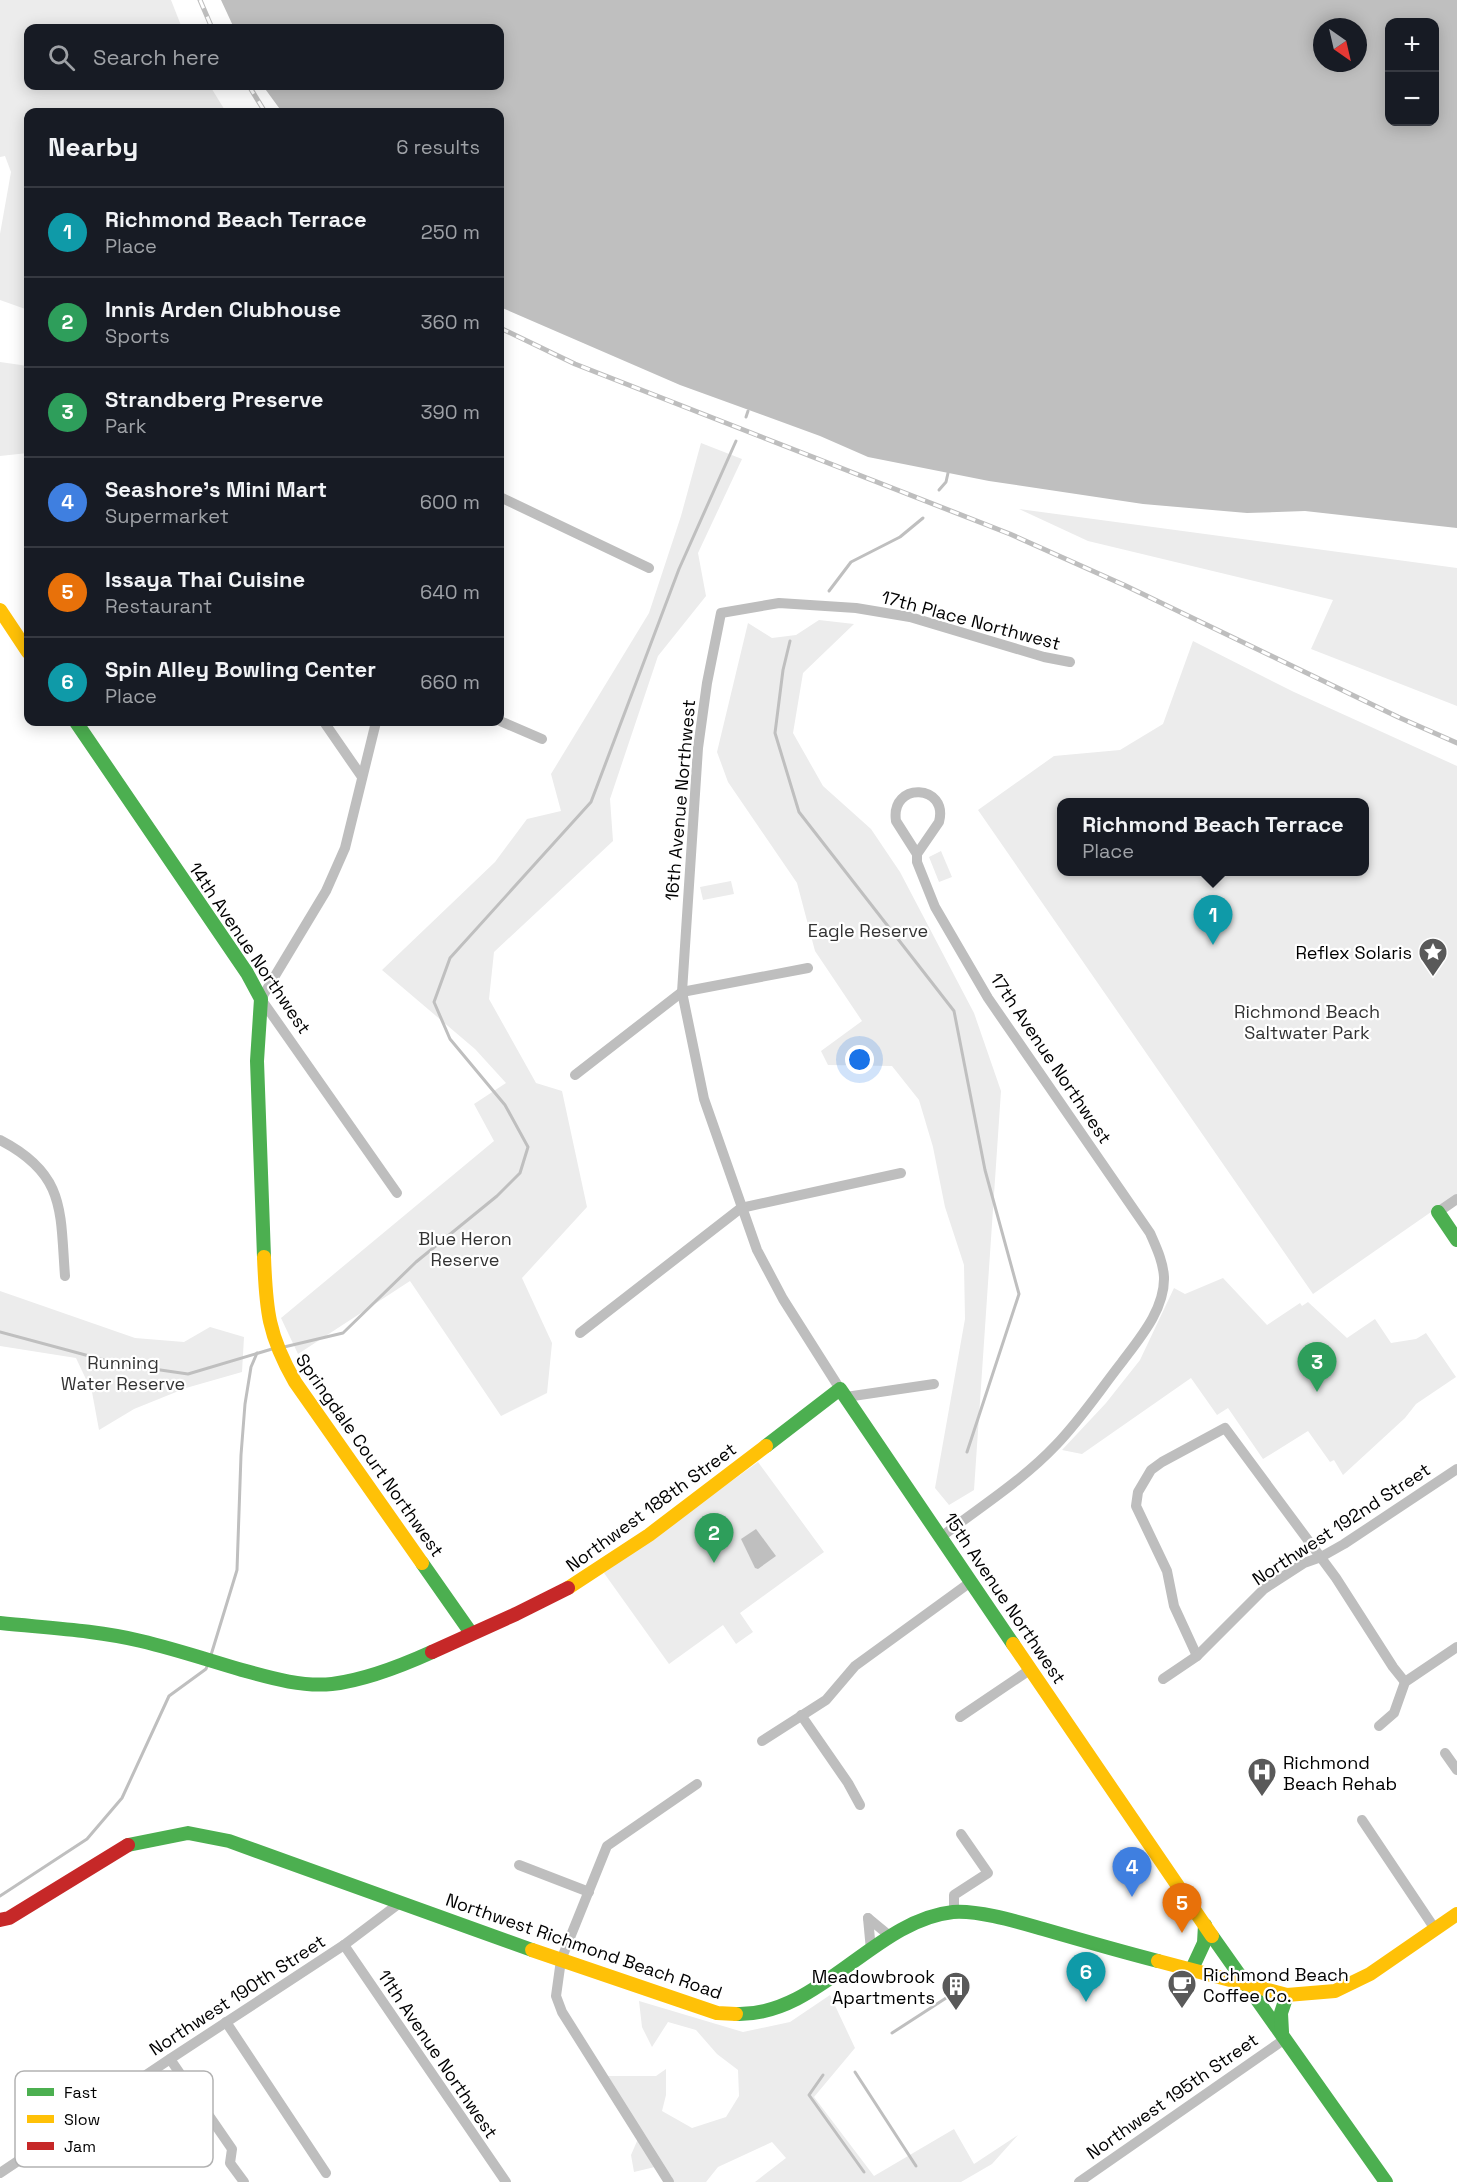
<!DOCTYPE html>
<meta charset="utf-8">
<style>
:root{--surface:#171b24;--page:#242831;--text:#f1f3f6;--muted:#9ea1a6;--line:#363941;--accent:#d93025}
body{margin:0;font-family:"Space Grotesk",sans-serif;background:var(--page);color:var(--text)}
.controls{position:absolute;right:18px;top:18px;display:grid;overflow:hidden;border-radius:12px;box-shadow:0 3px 15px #0003}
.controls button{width:54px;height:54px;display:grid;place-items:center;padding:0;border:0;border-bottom:2px solid var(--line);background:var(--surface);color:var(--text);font:30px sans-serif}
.compass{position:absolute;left:1313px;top:18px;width:54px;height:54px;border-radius:50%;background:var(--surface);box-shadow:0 3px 15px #0003;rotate:146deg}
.you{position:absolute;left:860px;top:1060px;width:21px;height:21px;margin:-15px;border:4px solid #fff;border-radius:50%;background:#1a73e8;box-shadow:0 0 0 9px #1a73e833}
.badge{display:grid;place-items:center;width:39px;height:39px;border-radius:50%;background:var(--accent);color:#fff;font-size:20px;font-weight:700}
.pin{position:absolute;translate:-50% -50px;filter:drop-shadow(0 2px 3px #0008)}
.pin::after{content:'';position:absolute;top:32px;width:21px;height:18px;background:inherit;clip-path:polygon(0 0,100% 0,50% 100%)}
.popup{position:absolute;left:1057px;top:798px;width:312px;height:78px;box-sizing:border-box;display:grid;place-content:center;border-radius:12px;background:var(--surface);filter:drop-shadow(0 2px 4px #0005);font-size:20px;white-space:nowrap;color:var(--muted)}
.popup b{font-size:22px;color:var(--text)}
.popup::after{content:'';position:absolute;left:50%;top:100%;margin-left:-12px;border:12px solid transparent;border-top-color:var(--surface)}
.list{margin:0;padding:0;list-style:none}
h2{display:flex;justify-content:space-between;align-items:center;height:78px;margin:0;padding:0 24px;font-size:26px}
h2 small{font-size:20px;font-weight:400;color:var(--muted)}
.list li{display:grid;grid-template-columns:39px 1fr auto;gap:18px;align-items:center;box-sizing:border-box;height:90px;padding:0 24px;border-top:2px solid var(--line)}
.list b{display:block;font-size:22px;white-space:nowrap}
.list p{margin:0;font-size:20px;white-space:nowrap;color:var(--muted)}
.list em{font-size:20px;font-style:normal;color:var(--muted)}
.icon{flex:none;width:33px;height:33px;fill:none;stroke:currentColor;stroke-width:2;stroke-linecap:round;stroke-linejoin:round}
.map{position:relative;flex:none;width:1457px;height:2182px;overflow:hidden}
.search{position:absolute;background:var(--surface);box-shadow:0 3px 15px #0003;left:24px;top:24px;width:480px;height:66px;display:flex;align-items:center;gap:15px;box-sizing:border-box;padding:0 21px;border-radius:12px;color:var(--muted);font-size:22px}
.panel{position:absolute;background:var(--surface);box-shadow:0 3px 15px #0003;left:24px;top:108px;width:480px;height:618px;border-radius:12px}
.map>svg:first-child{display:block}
.green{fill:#ececec;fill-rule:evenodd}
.water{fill:#bfbfbf;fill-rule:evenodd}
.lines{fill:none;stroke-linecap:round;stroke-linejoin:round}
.stream{stroke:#bfbfbf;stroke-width:3}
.street{stroke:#bebebe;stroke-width:10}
.fast{stroke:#4caf50;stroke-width:14}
.slow{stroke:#ffc107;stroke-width:14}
.jam{stroke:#c62828;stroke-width:14}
.rail-casing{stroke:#bebebe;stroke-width:5}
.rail{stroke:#fff;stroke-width:3;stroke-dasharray:9;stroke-linecap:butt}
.labels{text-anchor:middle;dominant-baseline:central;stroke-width:4.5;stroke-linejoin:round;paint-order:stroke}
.street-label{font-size:18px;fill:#000;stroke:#fff}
.park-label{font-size:18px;fill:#333;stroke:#fff}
.poi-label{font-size:18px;fill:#000;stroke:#fff;text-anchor:end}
.key{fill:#fff;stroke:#b2b2b2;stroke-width:1.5}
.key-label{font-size:16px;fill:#000}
</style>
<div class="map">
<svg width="1457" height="2182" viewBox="0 0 1457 2182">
<rect width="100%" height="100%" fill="#fff"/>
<g class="green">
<polygon points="0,0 171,0 182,28 28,28 28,86 210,86 226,112 28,112 28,310 0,300 0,234 11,172 5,156 0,157"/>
<polygon points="0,362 28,366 28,453 0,456"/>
<polygon points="701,443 742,459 698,553 706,596 658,656 610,799 613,841 494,952 489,999 536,1083 562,1091 587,1207 522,1278 552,1343 547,1393 501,1416 410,1281 298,1354 281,1318 494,1141 474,1104 506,1083 475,1049 382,970 495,862 527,819 561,811 551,774 649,613 681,516"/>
<polygon points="1019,509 1457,568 1457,706 1311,649 1333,600 1088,541"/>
<polygon points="819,620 854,624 803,673 793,733 823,786 871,829 900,872 974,1013 1001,1091 974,1490 949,1505 935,1488 965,1319 964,1265 945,1207 933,1147 919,1100 892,1066 828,1065 821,1051 862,1021 815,951 797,883 728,782 717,752 748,623 772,638 796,635"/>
<path d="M1193,641L1294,692L1457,766V1194L1313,1294L978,810L1054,756L1120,750L1163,724ZM1062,802H1364V872H1062Z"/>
<polygon points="941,851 952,877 939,882 929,857"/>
<polygon points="731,881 734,894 703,900 700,887"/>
<polygon points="1223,1278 1267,1325 1300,1303 1302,1306 1308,1302 1347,1338 1375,1319 1391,1343 1416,1339 1426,1333 1456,1377 1416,1404 1405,1418 1343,1475 1334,1460 1330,1462 1308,1431 1263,1459 1228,1408 1217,1415 1191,1378 1082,1454 1062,1450 1106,1403 1140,1360 1174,1288 1185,1294"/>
<polygon points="0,1291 135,1338 184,1342 210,1327 244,1337 242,1372 186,1388 134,1409 99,1430 92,1392 76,1358 0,1346"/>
<polygon points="758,1462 824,1552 740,1613 753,1632 736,1644 723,1625 669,1664 604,1573"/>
<polygon points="830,1995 855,2048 814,2097 874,2176 954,2129 974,2164 1018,2135 992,2164 961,2182 755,2182 786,2158 772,2142 718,2167 706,2182 669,2182 672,2177 663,2165 634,2172 631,2155 641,2132 607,2076 656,2076 666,2069 666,2095 662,2111 692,2128 726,2117 739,2096 738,2070 717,2054 696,2030 668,2022 652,2047 642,2027 639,2001 743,2032 790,2022"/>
</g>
<g class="water">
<path d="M221,0H1457V528L1305,511L1247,513L1143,504L989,481L868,457L820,436L680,385L500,307V112H282L263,86H500V28H234ZM1390,22H1434V122H1390ZM1322,27H1358V63H1322Z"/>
<polygon points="756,1529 776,1556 758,1569 755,1568 741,1539"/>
</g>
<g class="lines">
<g class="stream">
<polyline points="746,417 748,411"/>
<polyline points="939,490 946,482 948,473"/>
<polyline points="829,591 851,562 900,537 923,518"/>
<polyline points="790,641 783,670 775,733 799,812 954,1011 985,1170 1019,1294 967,1452"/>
<polyline points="0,1332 119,1364 188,1374 272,1349"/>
<polyline points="284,1347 343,1333 416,1262 497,1196 520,1173 528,1147 505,1105 450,1039 434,1002 450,958 591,802 679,569 736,441"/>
<polyline points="211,1655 237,1570 241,1455 245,1404 251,1367 257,1353"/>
<polyline points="0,1896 87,1839 122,1798 169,1696 206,1669 208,1664"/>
<polyline points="892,2033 960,1989"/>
<polyline points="855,2072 916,2166"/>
<polyline points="823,2075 809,2095 864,2172"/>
</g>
<g class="street">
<polyline points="500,497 649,568"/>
<polyline points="500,721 542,739"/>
<polyline points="324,722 362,777"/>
<polyline points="376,722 345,848 326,891 261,999 397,1193"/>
<path d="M917,854L939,822C949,784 890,781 896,821L917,854V862L935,907L988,998L1150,1233C1156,1247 1163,1261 1164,1277C1165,1309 1140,1338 1122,1362C1100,1390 1081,1419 1056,1445C1023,1480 980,1507 941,1537"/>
<polyline points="575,1075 682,992 808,968"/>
<path d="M0,1140C66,1174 60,1211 65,1276"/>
<polyline points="1438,1212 1457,1199"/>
<polyline points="580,1333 741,1208 901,1173"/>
<polyline points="840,1389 783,1299 757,1250 704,1099 682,992 698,748 707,683 721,613 779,603 856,608 910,617 1044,657 1070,662"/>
<polyline points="846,1397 934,1384"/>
<polyline points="1197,1656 1174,1606 1167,1571 1136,1506 1138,1492 1151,1470 1162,1462 1225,1428 1336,1578 1393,1667 1405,1682"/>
<polyline points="1163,1679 1197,1656 1264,1589 1304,1563 1321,1557 1344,1544 1457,1469"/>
<polyline points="801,1715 848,1783 860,1805"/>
<polyline points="960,1717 1031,1669"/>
<polyline points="1379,1726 1394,1713 1405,1682 1457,1647"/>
<polyline points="762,1741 826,1700 855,1666 972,1581"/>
<polyline points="1445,1753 1457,1770"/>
<polyline points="1362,1820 1435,1929"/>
<polyline points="519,1865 589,1892"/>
<polyline points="954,1912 954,1895 988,1873 961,1834"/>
<polyline points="868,1918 871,1950"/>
<polyline points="868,1918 891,1937"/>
<polyline points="344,1945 506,2182"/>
<polyline points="226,2022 326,2173"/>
<polyline points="170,2059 232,2149 230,2163 244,2182"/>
<polyline points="0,2173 170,2059 344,1945 401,1902"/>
<polyline points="669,2182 562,2012 556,1996 561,1960 607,1846 697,1784"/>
<polyline points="1079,2182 1285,2039"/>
</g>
<g class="fast">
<polyline points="76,722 247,973 261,999 257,1061 264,1257"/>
<polyline points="1438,1212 1457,1240"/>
<polyline points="766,1446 840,1389 1013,1644"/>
<polyline points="422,1563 471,1633"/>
<path d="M0,1623C47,1628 95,1630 141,1641C175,1649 208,1660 242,1670C271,1678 301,1687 332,1684C366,1680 401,1666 432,1652"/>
<polyline points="128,1845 188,1833 229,1841 532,1950"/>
<polyline points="1212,1936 1386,2182"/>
<polyline points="1191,1971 1204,1943 1205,1925"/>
<path d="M736,2014C818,2017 875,1920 953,1912C979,1910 1018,1922 1043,1929C1081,1940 1119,1951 1158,1961"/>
<polyline points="1282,2032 1281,2013 1287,1995"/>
</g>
<g class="slow">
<polyline points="0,610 28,652"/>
<path d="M264,1257C266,1310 268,1335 295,1382L422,1563"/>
<polyline points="568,1588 649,1535 766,1446"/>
<polyline points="1013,1644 1212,1936"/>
<polyline points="532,1950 717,2013 736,2014"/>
<polyline points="1158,1961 1287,1995 1335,1991 1370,1974 1457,1914"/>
</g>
<g class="jam">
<polyline points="432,1652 516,1614 568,1588"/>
<polyline points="0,1920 9,1918 128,1845"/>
</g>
<g class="rail-casing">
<g id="rail">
<polyline points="200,0 212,28"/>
<polyline points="249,86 265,112"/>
<polyline points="500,328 575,364 1010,534 1124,585 1398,717 1457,743"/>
</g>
</g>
<use href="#rail" class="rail"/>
</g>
<defs>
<g id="sight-pin" transform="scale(1.5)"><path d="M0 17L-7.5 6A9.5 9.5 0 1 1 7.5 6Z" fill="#595959" stroke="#fff"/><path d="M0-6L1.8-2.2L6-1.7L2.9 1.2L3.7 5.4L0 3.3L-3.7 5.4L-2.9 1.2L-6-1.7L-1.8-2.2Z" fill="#fff"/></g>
<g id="hospital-pin" transform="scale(1.5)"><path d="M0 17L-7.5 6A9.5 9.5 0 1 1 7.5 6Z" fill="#595959" stroke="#fff"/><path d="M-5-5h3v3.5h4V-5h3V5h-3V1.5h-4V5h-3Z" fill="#fff"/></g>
<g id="cafe-pin" transform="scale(1.5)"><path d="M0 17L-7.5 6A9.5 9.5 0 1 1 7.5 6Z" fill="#595959" stroke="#fff"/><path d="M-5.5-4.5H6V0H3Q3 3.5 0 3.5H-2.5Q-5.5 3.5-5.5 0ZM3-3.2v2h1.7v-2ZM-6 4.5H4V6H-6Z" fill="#fff"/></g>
<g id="building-pin" transform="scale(1.5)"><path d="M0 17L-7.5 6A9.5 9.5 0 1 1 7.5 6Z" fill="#595959" stroke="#fff"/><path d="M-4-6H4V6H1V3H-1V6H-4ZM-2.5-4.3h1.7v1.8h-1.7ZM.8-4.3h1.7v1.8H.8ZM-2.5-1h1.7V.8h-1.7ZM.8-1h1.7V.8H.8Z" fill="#fff"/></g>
</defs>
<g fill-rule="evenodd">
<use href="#sight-pin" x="1433" y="952"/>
<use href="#hospital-pin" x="1262" y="1772"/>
<use href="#cafe-pin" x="1182" y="1984"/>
<use href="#building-pin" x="956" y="1986"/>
</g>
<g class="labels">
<g class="street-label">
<text transform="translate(971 620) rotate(15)">17th Place Northwest</text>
<text transform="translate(680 800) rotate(-85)">16th Avenue Northwest</text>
<text transform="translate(250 948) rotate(56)">14th Avenue Northwest</text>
<text transform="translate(1051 1058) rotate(56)">17th Avenue Northwest</text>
<text transform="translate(370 1455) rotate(55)">Springdale Court Northwest</text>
<text transform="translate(651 1507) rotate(-36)">Northwest 188th Street</text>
<text transform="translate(1341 1524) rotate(-33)">Northwest 192nd Street</text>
<text transform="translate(1005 1598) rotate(56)">15th Avenue Northwest</text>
<text transform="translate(584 1946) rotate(19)">Northwest Richmond Beach Road</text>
<text transform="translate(237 1995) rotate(-33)">Northwest 190th Street</text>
<text transform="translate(438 2054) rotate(56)">11th Avenue Northwest</text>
<text transform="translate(1172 2096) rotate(-35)">Northwest 195th Street</text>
</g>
<g class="park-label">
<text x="868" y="930">Eagle Reserve</text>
<text x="1307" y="1011">Richmond Beach<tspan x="1307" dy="21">Saltwater Park</tspan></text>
<text x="465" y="1238">Blue Heron<tspan x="465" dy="21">Reserve</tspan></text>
<text x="123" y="1362">Running<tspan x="123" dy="21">Water Reserve</tspan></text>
</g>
<g class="poi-label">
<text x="1412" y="952">Reflex Solaris</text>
<text x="1283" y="1762" text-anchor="start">Richmond<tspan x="1283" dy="21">Beach Rehab</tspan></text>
<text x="1203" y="1974" text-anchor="start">Richmond Beach<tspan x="1203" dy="21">Coffee Co.</tspan></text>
<text x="935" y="1976">Meadowbrook<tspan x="935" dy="21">Apartments</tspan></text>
</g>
</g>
<rect x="15" y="2071" width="198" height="96" rx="9" class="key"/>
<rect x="27" y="2088" width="27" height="8" fill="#4caf50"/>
<rect x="27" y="2115" width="27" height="8" fill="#ffc107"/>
<rect x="27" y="2142" width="27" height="8" fill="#c62828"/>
<g class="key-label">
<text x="64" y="2098">Fast</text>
<text x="64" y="2125">Slow</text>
<text x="64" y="2152">Jam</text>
</g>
</svg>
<div class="controls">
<button>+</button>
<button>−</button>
</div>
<svg class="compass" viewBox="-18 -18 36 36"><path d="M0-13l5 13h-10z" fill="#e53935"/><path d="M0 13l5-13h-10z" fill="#9ea1a6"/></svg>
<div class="you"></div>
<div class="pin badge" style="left:1213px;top:945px;background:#0f9aa8">1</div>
<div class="popup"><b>Richmond Beach Terrace</b>Place</div>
<div class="pin badge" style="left:714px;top:1563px;background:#2e9e5b">2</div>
<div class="pin badge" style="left:1317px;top:1392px;background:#2e9e5b">3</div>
<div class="pin badge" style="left:1132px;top:1897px;background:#3f7fe0">4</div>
<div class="pin badge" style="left:1182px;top:1933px;background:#e8710a">5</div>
<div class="pin badge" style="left:1086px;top:2002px;background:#0f9aa8">6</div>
<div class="search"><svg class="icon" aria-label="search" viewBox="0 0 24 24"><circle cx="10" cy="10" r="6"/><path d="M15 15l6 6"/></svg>Search here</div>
<section class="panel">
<h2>Nearby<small>6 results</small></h2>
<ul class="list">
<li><span class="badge" style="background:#0f9aa8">1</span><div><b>Richmond Beach Terrace</b><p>Place</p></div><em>250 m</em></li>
<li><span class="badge" style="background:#2e9e5b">2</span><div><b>Innis Arden Clubhouse</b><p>Sports</p></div><em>360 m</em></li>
<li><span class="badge" style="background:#2e9e5b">3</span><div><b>Strandberg Preserve</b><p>Park</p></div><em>390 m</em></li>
<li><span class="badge" style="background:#3f7fe0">4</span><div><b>Seashore's Mini Mart</b><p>Supermarket</p></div><em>600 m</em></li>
<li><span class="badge" style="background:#e8710a">5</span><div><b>Issaya Thai Cuisine</b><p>Restaurant</p></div><em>640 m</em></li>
<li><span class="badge" style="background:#0f9aa8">6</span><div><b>Spin Alley Bowling Center</b><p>Place</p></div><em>660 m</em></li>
</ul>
</section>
</div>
